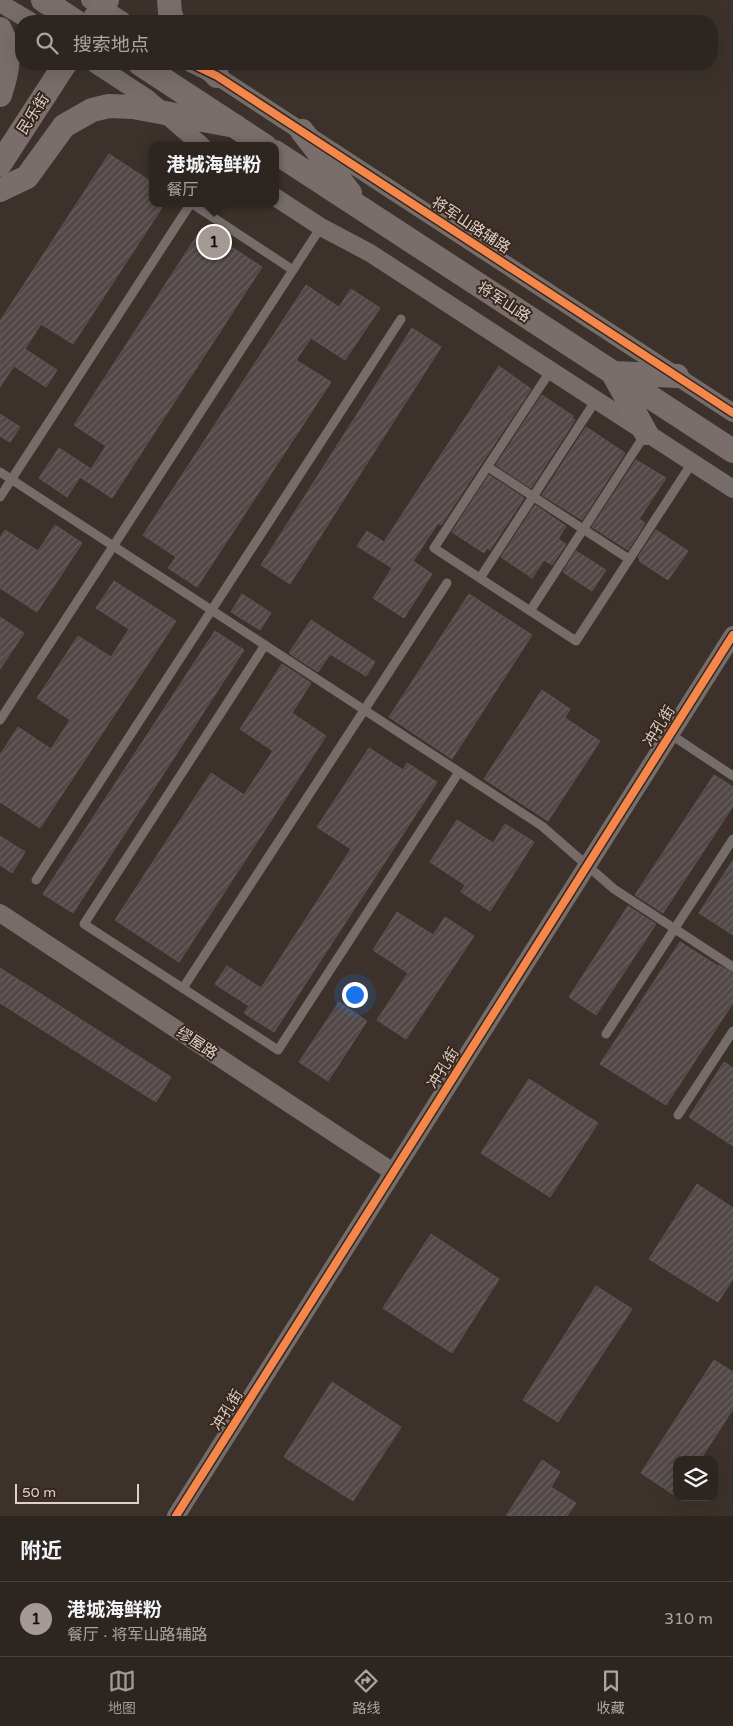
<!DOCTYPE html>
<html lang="zh">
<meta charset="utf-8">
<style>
:root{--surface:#2d2620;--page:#352e29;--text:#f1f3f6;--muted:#a7a5a5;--line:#48433e;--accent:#a59a93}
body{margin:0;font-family:"Varela Round","Noto Sans SC",sans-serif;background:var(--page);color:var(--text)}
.controls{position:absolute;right:15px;bottom:15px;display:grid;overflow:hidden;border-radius:10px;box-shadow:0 5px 20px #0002}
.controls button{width:45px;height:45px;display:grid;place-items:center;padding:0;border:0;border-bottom:1px solid var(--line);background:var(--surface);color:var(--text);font:25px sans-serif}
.scale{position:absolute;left:15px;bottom:12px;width:124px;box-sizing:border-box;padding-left:5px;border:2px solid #ddd2cb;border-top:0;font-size:14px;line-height:18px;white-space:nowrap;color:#ddd2cb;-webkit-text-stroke:4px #37271c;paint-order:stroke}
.you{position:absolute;left:354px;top:994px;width:18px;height:18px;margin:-12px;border:4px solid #fff;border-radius:50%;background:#1a73e8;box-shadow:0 0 0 8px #1a73e833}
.badge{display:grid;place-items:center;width:32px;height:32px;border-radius:50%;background:var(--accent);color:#111;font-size:16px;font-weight:700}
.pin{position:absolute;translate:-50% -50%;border:2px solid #fff;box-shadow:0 1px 5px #0006}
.popup{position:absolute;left:149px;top:142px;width:130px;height:65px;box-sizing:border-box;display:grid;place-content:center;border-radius:10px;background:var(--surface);filter:drop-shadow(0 1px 4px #0005);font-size:16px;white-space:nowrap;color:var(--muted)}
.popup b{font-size:19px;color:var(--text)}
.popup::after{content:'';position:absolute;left:50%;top:100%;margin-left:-10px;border:10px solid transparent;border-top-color:var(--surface)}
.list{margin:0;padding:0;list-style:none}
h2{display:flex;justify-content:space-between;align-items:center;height:65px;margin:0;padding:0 20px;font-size:21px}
h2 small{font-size:16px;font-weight:400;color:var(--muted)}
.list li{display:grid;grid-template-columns:32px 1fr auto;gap:15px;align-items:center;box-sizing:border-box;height:75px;padding:0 20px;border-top:1px solid var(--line)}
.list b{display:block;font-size:19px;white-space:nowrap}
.list p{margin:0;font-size:16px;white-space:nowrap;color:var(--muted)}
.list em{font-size:16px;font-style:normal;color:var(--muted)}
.icon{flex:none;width:28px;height:28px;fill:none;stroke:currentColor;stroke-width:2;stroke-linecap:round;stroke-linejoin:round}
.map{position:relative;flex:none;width:733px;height:1516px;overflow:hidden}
.search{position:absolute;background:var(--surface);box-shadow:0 5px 20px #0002;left:15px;right:15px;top:15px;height:55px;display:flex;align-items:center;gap:12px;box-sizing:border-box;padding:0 18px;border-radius:20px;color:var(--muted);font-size:19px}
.sheet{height:140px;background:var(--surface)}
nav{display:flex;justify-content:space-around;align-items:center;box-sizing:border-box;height:70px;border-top:1px solid var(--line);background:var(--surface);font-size:14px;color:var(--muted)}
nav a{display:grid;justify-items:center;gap:2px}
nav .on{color:var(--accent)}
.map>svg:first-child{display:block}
.building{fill:url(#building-hatch);stroke:#5d5553}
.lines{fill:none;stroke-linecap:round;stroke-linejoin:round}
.lane{stroke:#766d6b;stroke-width:9}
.street{stroke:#766d6b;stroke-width:18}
.secondary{stroke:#796e6c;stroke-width:24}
.cycleway-casing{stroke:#37271c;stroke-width:11}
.cycleway{stroke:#f5874c;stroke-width:8}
.labels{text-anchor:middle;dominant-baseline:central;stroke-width:4;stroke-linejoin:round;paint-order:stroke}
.street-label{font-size:15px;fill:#ddd2cb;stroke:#37271c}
</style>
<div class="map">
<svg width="733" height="1516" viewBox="0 0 733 1516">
<defs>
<pattern id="building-hatch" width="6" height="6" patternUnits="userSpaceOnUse" patternTransform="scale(1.25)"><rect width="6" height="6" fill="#514847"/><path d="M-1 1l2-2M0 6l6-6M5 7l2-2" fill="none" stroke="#6a6260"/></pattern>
</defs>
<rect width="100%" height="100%" fill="#3c322b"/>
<g class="building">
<polygon points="109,154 153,183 153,203 165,203 73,344 41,324 25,349 57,370 46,387 14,366 0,387 0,321"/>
<polygon points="202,228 262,267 112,498 80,477 67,497 39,478 59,448 91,469 106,446 74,425"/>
<polygon points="306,285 339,307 351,289 380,308 345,360 311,338 296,360 331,382 197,587 168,568 176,557 143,535"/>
<polygon points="412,328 441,347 290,584 261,565"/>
<polygon points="499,366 531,389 441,525 438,523 413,561 432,574 404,618 373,598 392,568 357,546 367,531 384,542"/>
<polygon points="542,395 573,416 572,418 575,420 531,488 496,465"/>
<polygon points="0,414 20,427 10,442 0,436"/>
<polygon points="586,427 625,453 582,520 542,495"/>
<polygon points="636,460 666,478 639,519 645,523 628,550 592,527"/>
<polygon points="489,475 524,498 490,550 487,548 484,553 452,532"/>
<polygon points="535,505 566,526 558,539 566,544 552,565 544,560 532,578 501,557"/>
<polygon points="55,525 82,543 37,612 0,588 0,538 5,530 38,551"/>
<polygon points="656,530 688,551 668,580 639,561 640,559 638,557"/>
<polygon points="576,551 606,570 592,591 563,572"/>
<polygon points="114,581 176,621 40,828 0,802 0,755 18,727 51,749 70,720 37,698 51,677 78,636 111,657 129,629 96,608"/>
<polygon points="242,594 271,613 260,630 231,612"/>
<polygon points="469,594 532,635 452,759 389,717"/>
<polygon points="0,617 24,633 0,669"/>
<polygon points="311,620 375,662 366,676 330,654 318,672 289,653"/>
<polygon points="215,631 244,650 73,913 43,894"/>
<polygon points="282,664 311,683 292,713 326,736 179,962 115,920 211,773 244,795 273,751 240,729"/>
<polygon points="542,690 570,709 565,718 600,741 548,821 484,779"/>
<polygon points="369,748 403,770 407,763 437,782 274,1032 244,1013 249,1006 215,984 227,966 261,988 351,849 317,827"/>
<polygon points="714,775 733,787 733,806 663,913 635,895"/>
<polygon points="457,820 493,843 505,824 534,842 490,911 461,892 465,885 430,862"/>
<polygon points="0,836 25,852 12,873 0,865"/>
<polygon points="733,860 733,935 699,913"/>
<polygon points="628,906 656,924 596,1015 569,997"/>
<polygon points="397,912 433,935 445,917 474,936 406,1039 377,1020 408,973 373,950"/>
<polygon points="680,942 718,966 718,965 733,973 733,1003 666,1105 600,1064"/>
<polygon points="0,968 171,1077 156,1102 0,1003"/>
<polygon points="339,1002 367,1021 328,1081 299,1062"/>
<polygon points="724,1062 733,1068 733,1146 689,1117"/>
<polygon points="529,1079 598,1123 550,1197 481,1153"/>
<polygon points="697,1184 733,1208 733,1279 718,1302 649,1259"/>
<polygon points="431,1234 499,1279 452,1353 383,1308"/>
<polygon points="596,1286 632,1309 558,1422 523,1400"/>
<polygon points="714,1360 733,1372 733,1409 700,1460 677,1460 677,1497 641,1473"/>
<polygon points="332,1382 401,1427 353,1501 284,1457"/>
<polygon points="542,1460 560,1472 551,1487 576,1503 567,1516 506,1516"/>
</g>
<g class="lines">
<g class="lane">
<polyline points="551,370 434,548 576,641 692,463"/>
<polyline points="488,467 629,559"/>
<polyline points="0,472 542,826 614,889 733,967"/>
<polyline points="0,497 191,203 293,270"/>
<polyline points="480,578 596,400"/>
<polyline points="530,611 646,433"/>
<polyline points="265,645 84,924 278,1050 459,772"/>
<polyline points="0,720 321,227"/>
<polyline points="670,734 733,776"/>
<polyline points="36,880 401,319"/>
<polyline points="183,988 447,583"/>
<polyline points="606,1034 733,839"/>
<polyline points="678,1115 733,1031"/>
</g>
<g class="street">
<polyline points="90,0 123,21"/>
<polyline points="0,3 30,21"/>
<polyline points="95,64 147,98 202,146"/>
<polyline points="192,64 217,76 733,413"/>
<polyline points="275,197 321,227 370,253 733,489"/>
<polyline points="0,913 393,1172"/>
<polyline points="176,1516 733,635"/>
</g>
<g class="secondary">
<polyline points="43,0 75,21"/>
<polyline points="169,0 170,13 173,21"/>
<polyline points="93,21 107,0"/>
<path d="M0,29C12,53 8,71 0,95"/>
<polyline points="140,64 265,146"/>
<polyline points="205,64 217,76"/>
<polyline points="302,131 350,193"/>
<polyline points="275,152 733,451"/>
<polyline points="0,164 65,64"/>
<polyline points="0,190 27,177 64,126 92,110 109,106 133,107 235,126"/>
<polyline points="614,373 677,376"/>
<polyline points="615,377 646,433"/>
</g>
<g class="cycleway-casing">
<g id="cycleway">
<polyline points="192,64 217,76 733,413"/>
<polyline points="176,1516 733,635"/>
</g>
</g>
<use href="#cycleway" class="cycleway"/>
</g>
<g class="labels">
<g class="street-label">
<text transform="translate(33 114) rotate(-57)">民乐街</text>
<text transform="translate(471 225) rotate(33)">将军山路辅路</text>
<text transform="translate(504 302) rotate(33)">将军山路</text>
<text transform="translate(659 726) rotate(-58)">冲孔街</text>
<text transform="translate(197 1043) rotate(33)">缪屋路</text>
<text transform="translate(443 1068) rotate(-58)">冲孔街</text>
<text transform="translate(227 1410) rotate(-58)">冲孔街</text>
</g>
</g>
</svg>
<div class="controls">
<button><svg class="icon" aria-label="layers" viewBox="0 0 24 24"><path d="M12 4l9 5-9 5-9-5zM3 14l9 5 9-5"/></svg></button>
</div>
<div class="scale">50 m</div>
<div class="you"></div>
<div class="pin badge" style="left:214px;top:242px">1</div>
<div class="popup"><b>港城海鲜粉</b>餐厅</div>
<div class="search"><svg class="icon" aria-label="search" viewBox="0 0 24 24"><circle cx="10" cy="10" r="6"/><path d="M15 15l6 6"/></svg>搜索地点</div>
</div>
<section class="sheet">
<h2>附近<small></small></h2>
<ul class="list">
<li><span class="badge">1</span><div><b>港城海鲜粉</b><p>餐厅 · 将军山路辅路</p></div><em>310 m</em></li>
</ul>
</section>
<nav>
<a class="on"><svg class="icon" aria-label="map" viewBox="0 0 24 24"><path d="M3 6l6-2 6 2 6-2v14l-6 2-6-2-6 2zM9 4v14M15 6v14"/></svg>地图</a>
<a><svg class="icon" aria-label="directions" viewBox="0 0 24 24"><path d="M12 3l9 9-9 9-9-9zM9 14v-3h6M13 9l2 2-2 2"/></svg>路线</a>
<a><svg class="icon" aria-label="saved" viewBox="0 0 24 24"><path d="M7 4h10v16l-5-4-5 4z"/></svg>收藏</a>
</nav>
